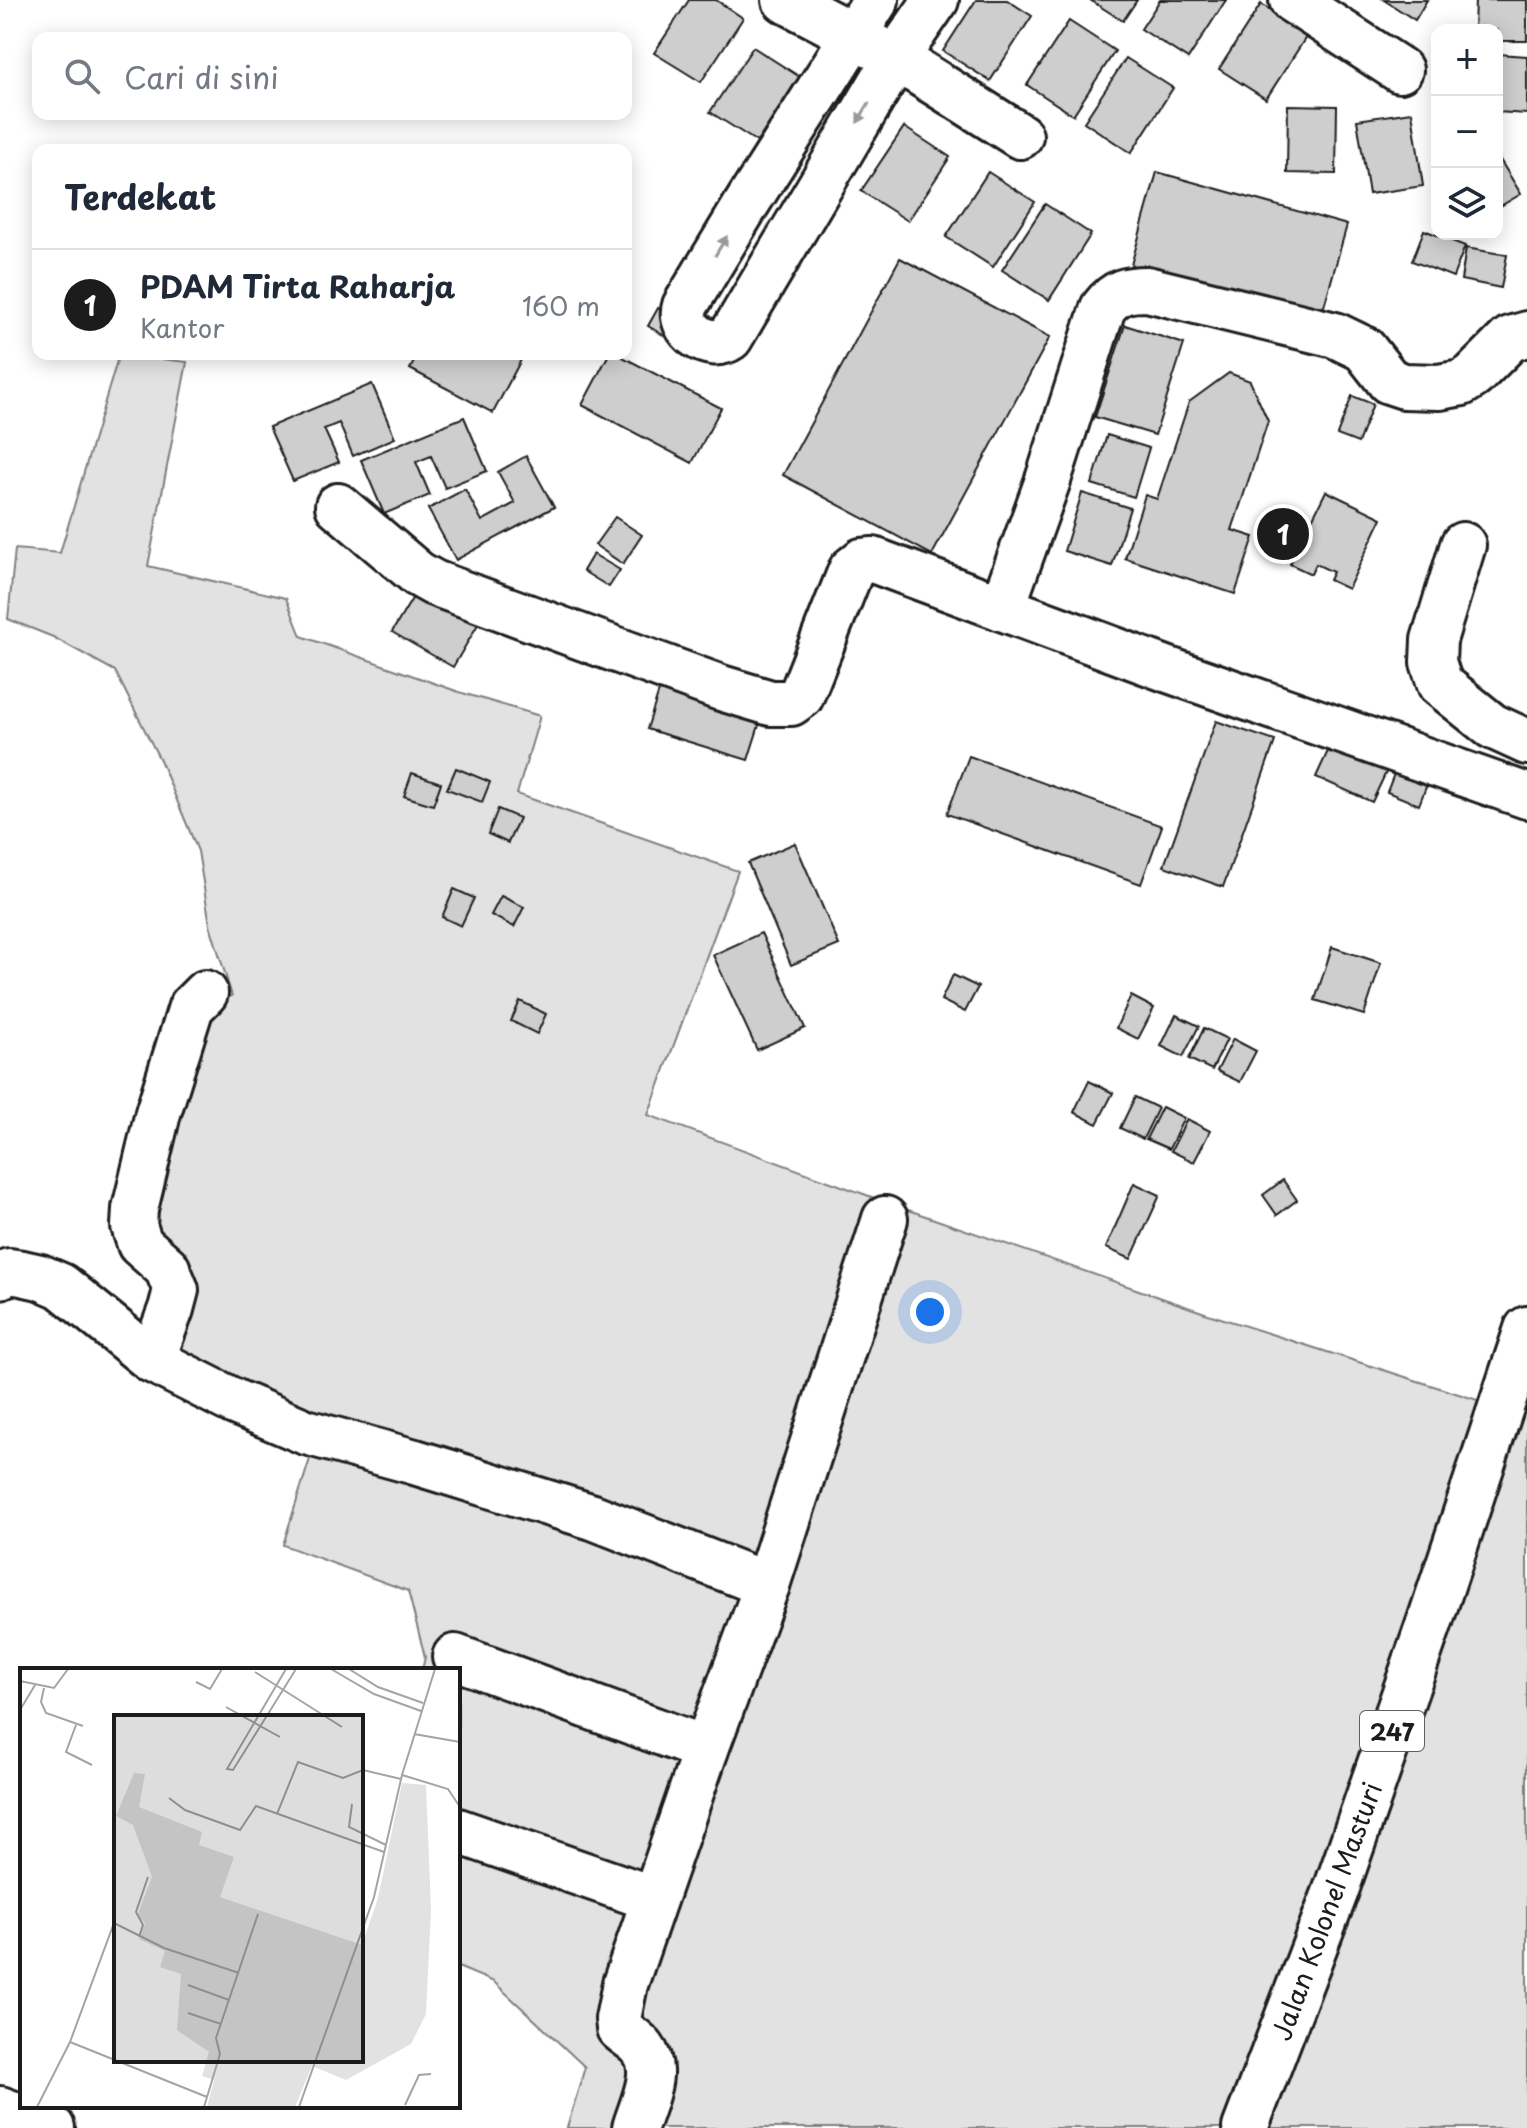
<!DOCTYPE html>
<html lang="id">
<meta charset="utf-8">
<style>
:root{--surface:#fff;--page:#f2f2f3;--text:#1f2937;--muted:#747a83;--line:#e0e1e3;--accent:#1c1c1c}
body{margin:0;font-family:"Playpen Sans",sans-serif;background:var(--page);color:var(--text)}
.controls{position:absolute;right:24px;top:24px;display:grid;overflow:hidden;border-radius:16px;box-shadow:0 4px 20px #0003}
.controls button{width:72px;height:72px;display:grid;place-items:center;padding:0;border:0;border-bottom:2px solid var(--line);background:var(--surface);color:var(--text);font:40px sans-serif}
.you{position:absolute;left:930px;top:1312px;width:28px;height:28px;margin:-20px;border:6px solid #fff;border-radius:50%;background:#1a73e8;box-shadow:0 0 0 12px #1a73e833}
.badge{display:grid;place-items:center;width:52px;height:52px;border-radius:50%;background:var(--accent);color:#fff;font-size:26px;font-weight:700}
.pin{position:absolute;translate:-50% -50%;border:4px solid #fff;box-shadow:0 2px 8px #0006}
.list{margin:0;padding:0;list-style:none}
h2{display:flex;justify-content:space-between;align-items:center;height:104px;margin:0;padding:0 32px;font-size:34px}
h2 small{font-size:26px;font-weight:400;color:var(--muted)}
.list li{display:grid;grid-template-columns:52px 1fr auto;gap:24px;align-items:center;box-sizing:border-box;height:112px;padding:0 32px;border-top:2px solid var(--line)}
.list b{display:block;font-size:30px;white-space:nowrap}
.list p{margin:0;font-size:26px;white-space:nowrap;color:var(--muted)}
.list em{font-size:26px;font-style:normal;color:var(--muted)}
.icon{flex:none;width:44px;height:44px;fill:none;stroke:currentColor;stroke-width:2;stroke-linecap:round;stroke-linejoin:round}
.map{position:relative;flex:none;width:1527px;height:2128px;overflow:hidden}
.search{position:absolute;background:var(--surface);box-shadow:0 4px 20px #0003;left:32px;top:32px;width:600px;height:88px;display:flex;align-items:center;gap:20px;box-sizing:border-box;padding:0 28px;border-radius:16px;color:var(--muted);font-size:30px}
.panel{position:absolute;background:var(--surface);box-shadow:0 4px 20px #0003;left:32px;top:144px;width:600px;height:216px;border-radius:16px}
.map>svg:first-child{display:block}
.green{fill:#e2e2e2;stroke:#7f7f7f;stroke-width:2}
.building{fill:#cecece;stroke:#1c1c1c;stroke-width:2}
.lines{fill:none;stroke-linecap:round;stroke-linejoin:round}
.minor-casing{stroke:#1c1c1c;stroke-width:50}
.major-casing{stroke:#1c1c1c;stroke-width:50}
.minor{stroke:#fff;stroke-width:44}
.major{stroke:#fff;stroke-width:44}
.oneway{fill:#999}
.labels{text-anchor:middle;dominant-baseline:central;stroke-width:7;stroke-linejoin:round;paint-order:stroke}
.shield{fill:#fff;stroke:#606060;stroke-width:2}
.shield-label{font-size:24px;font-weight:bold;fill:#1c1c1c}
.street-label{font-size:26px;fill:#1c1c1c;stroke:#fff}
.inset-road{fill:none;stroke:#a4a4a4;stroke-width:2}
.view{fill:#1c1c1c;fill-opacity:0.15;stroke:#1c1c1c;stroke-width:4}
.inset-edge{fill:none;stroke:#1c1c1c;stroke-width:4}
</style>
<div class="map">
<svg width="1527" height="2128" viewBox="0 0 1527 2128">
<rect width="100%" height="100%" fill="#fff"/>
<filter id="ink" filterUnits="userSpaceOnUse"><feTurbulence type="fractalNoise" baseFrequency=".0125" numOctaves="2"/><feDisplacementMap in="SourceGraphic" scale="16" xChannelSelector="R" yChannelSelector="G"/><feConvolveMatrix kernelMatrix="1 2 1 2 8 2 1 2 1" color-interpolation-filters="sRGB"/></filter>
<g filter="url(#ink)">
<polygon class="green" points="119,354 187,362 148,566 286,598 301,636 459,692 540,716 517,794 738,871 648,1115 891,1204 1205,1313 1521,1414 1527,1398 1527,2128 567,2128 585,2067 494,1982 458,1967 458,1670 422,1670 425,1657 408,1591 283,1545 313,1449 153,1374 191,1275 142,1232 207,1000 232,996 210,925 198,851 161,762 115,671 53,637 8,619 15,549 60,553"/>
<g class="building">
<polygon points="689,0 716,0 743,18 701,82 654,53"/>
<polygon points="976,0 1007,0 1032,16 990,81 943,51"/>
<polygon points="1090,0 1137,0 1123,21"/>
<polygon points="1160,0 1226,0 1188,59 1141,29"/>
<polygon points="1384,0 1427,0 1415,20"/>
<polygon points="1475,0 1527,0 1527,41 1497,41 1497,30 1474,30"/>
<polygon points="1261,4 1308,34 1266,99 1219,69"/>
<polygon points="1069,21 1115,51 1073,115 1027,85"/>
<polygon points="753,47 800,77 757,142 710,112"/>
<polygon points="1497,54 1527,56 1527,114 1497,112"/>
<polygon points="1126,58 1173,88 1131,153 1084,122"/>
<polygon points="1288,105 1337,106 1336,174 1287,173"/>
<polygon points="1412,112 1423,186 1369,194 1357,120"/>
<polygon points="904,127 950,157 908,221 861,191"/>
<polygon points="1497,155 1521,194 1497,208"/>
<polygon points="988,172 1035,202 993,267 946,237"/>
<polygon points="1157,172 1347,225 1321,317 1131,265"/>
<polygon points="1045,204 1091,234 1049,300 1002,270"/>
<polygon points="1424,230 1465,246 1453,277 1412,261"/>
<polygon points="1466,248 1507,255 1501,288 1461,280"/>
<polygon points="900,258 1050,337 932,555 783,475"/>
<polygon points="658,308 684,323 673,341 648,326"/>
<polygon points="1125,325 1184,344 1155,435 1095,417"/>
<polygon points="418,354 524,354 493,413 410,369"/>
<polygon points="609,354 617,354 721,408 692,463 582,405"/>
<polygon points="1229,373 1250,381 1268,421 1232,530 1254,537 1235,594 1125,558 1145,495 1157,499 1189,402"/>
<polygon points="372,384 395,438 353,456 339,423 324,429 339,462 293,481 269,427"/>
<polygon points="1352,396 1373,404 1358,443 1337,435"/>
<polygon points="464,417 487,471 445,488 431,456 416,462 430,495 384,514 361,460"/>
<polygon points="1107,435 1149,448 1134,497 1092,484"/>
<polygon points="526,456 554,507 456,560 428,509 465,489 482,521 515,503 498,472"/>
<polygon points="1326,491 1382,518 1348,589 1329,580 1333,572 1316,564 1311,574 1290,564"/>
<polygon points="1082,493 1130,508 1112,566 1064,551"/>
<polygon points="615,517 642,535 623,564 595,545"/>
<polygon points="593,554 620,570 609,587 583,571"/>
<polygon points="419,587 480,621 453,667 392,632"/>
<polygon points="660,688 761,719 748,760 647,729"/>
<polygon points="1216,721 1275,741 1223,887 1164,866"/>
<polygon points="1334,738 1390,764 1372,802 1316,777"/>
<polygon points="969,756 1162,826 1141,884 947,814"/>
<polygon points="1399,761 1431,774 1419,805 1387,792"/>
<polygon points="456,768 490,782 482,802 447,789"/>
<polygon points="412,773 441,783 433,805 404,796"/>
<polygon points="498,809 519,818 508,843 488,834"/>
<polygon points="795,843 839,945 791,965 748,863"/>
<polygon points="454,889 474,898 461,926 442,917"/>
<polygon points="501,896 524,907 514,927 491,915"/>
<polygon points="761,933 805,1028 757,1050 713,955"/>
<polygon points="1332,947 1381,963 1364,1015 1315,1000"/>
<polygon points="953,975 978,987 965,1012 941,1000"/>
<polygon points="1131,996 1154,1008 1138,1039 1116,1028"/>
<polygon points="520,1001 546,1014 537,1034 511,1021"/>
<polygon points="1176,1015 1199,1026 1183,1057 1161,1046"/>
<polygon points="1204,1028 1227,1039 1212,1070 1189,1059"/>
<polygon points="1233,1039 1256,1051 1240,1082 1217,1071"/>
<polygon points="1089,1081 1113,1093 1097,1124 1074,1112"/>
<polygon points="1135,1097 1158,1108 1143,1139 1120,1128"/>
<polygon points="1162,1107 1184,1118 1169,1149 1146,1139"/>
<polygon points="1187,1119 1210,1131 1194,1162 1171,1151"/>
<polygon points="1283,1180 1297,1200 1277,1215 1263,1195"/>
<polygon points="1134,1183 1160,1195 1131,1259 1106,1248"/>
</g>
<g class="lines">
<g class="minor-casing">
<g id="minor">
<polyline points="785,0 896,58 1020,136"/>
<path d="M876,0L749,200L685,306C677,330 710,352 730,338L896,58L936,0"/>
<polyline points="1292,0 1400,70"/>
<polyline points="338,506 418,574 434,583 721,688 771,703 791,703 801,696 851,570 862,561 873,560 1166,669 1527,796"/>
<polyline points="1463,545 1434,640 1433,662 1440,684 1492,726 1527,742"/>
<path d="M1002,608L1048,480L1103,308C1116,291 1127,289 1147,289L1335,335L1364,349L1389,381L1404,386L1439,387L1462,383L1473,376L1510,339L1527,334"/>
<polyline points="0,1276 9,1271 22,1273 40,1277 61,1286 152,1360 235,1402 306,1432 415,1462 593,1517 767,1585"/>
<polyline points="152,1360 171,1309 176,1290 167,1268 140,1244 134,1226 135,1209 158,1113 191,1007 205,993"/>
<polyline points="455,1657 706,1749"/>
<polyline points="458,1831 654,1899"/>
<polyline points="0,2109 52,2128"/>
<path d="M635,2128C642,2104 660,2071 643,2049C637,2040 627,2036 619,2028L618,2019L625,1984L706,1749L767,1585L885,1219"/>
</g>
</g>
<g class="major-casing">
<polyline id="major" points="1245,2128 1335,1893 1430,1621 1527,1329"/>
</g>
<use href="#minor" class="minor"/>
<use href="#major" class="major"/>
</g>
<defs><path id="oneway-solid" d="M-6-.8H1V-3.2L6.5 0L1 3.2V.8H-6Z" transform="scale(2)"/></defs>
<g class="oneway">
<use href="#oneway-solid" transform="translate(863 113) rotate(121)"/>
<use href="#oneway-solid" transform="translate(721 246) rotate(-59)"/>
</g>
</g>
<g class="labels">
<rect class="shield" x="1360" y="1711" width="64" height="40" rx="6"/>
<g class="shield-label">
<text x="1392" y="1731">247</text>
</g>
<g class="street-label">
<text transform="translate(1326 1911) rotate(-70)">Jalan Kolonel Masturi</text>
</g>
</g>
<g transform="translate(20 1668)">
<rect width="440" height="440" fill="#fff"/>
<path d="M114,105L125,106L119,139L182,164L179,177L214,189L200,229L342,277L358,230L382,115L406,117L411,242L406,346L391,376L326,412L292,398L275,439H187L194,412L182,408L189,384L157,362L161,306L140,299L145,283L119,271L125,255L117,248L132,209L113,157L96,148Z" fill="#e2e2e2"/>
<path class="inset-road" d="M266,1L207,101L213,102L276,1M311,1L354,26L401,43M329,1L358,19L403,35M235,4L322,59M0,13L34,20L48,1M176,14L190,21L202,1M24,20L21,34L26,45L63,58M206,39L260,69M0,42L15,17M56,57L46,84L72,97M394,66L440,74M382,107L428,121L440,139M149,130L165,142L220,162L236,138L364,184M332,136L329,159L366,177M257,146L278,94L323,110L343,102L381,111M119,269L123,257L116,244L128,209M168,317L209,332M168,345L201,356M50,374L187,429M385,437L399,407L411,406M17,439L50,374L94,255L144,280L219,305M184,439L200,386L196,370L238,246M279,439L354,229L382,107L415,1"/>
<path class="view" d="M94,47H343V394H94Z"/>
<rect width="440" height="440" class="inset-edge"/>
</g>
</svg>
<div class="controls">
<button>+</button>
<button>−</button>
<button><svg class="icon" aria-label="layers" viewBox="0 0 24 24"><path d="M12 4l9 5-9 5-9-5zM3 14l9 5 9-5"/></svg></button>
</div>
<div class="you"></div>
<div class="pin badge" style="left:1283px;top:534px">1</div>
<div class="search"><svg class="icon" aria-label="search" viewBox="0 0 24 24"><circle cx="10" cy="10" r="6"/><path d="M15 15l6 6"/></svg>Cari di sini</div>
<section class="panel">
<h2>Terdekat<small></small></h2>
<ul class="list">
<li><span class="badge">1</span><div><b>PDAM Tirta Raharja</b><p>Kantor</p></div><em>160 m</em></li>
</ul>
</section>
</div>
